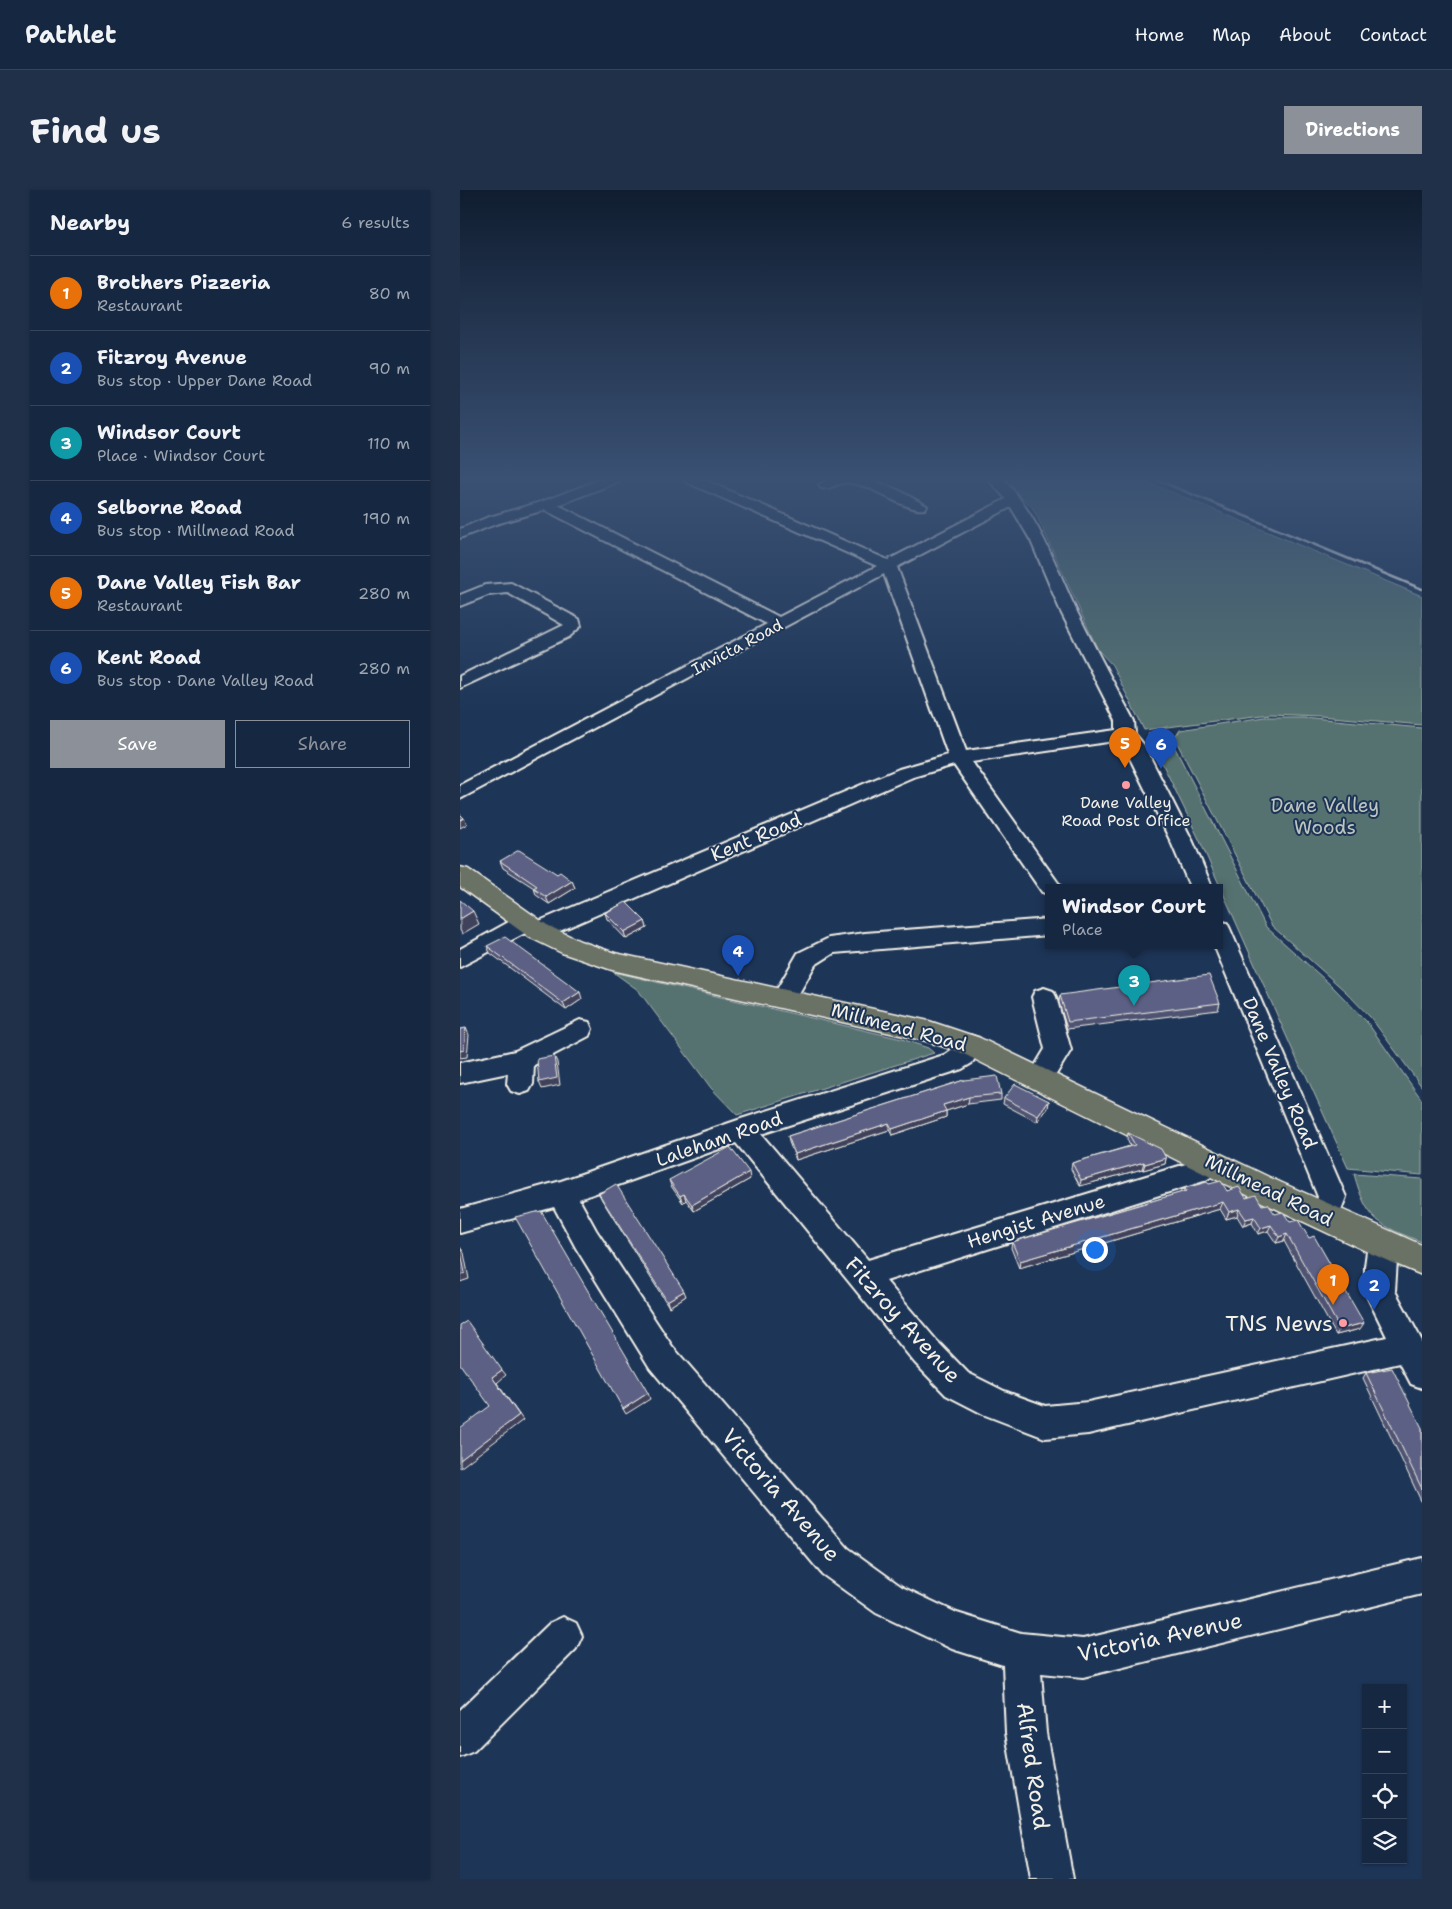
<!DOCTYPE html>
<meta charset="utf-8">
<style>
:root{--surface:#162841;--page:#1f3048;--text:#f1f3f6;--muted:#9ea6b1;--line:#35445a;--accent:#8c9099}
body{margin:0;font-family:"Shantell Sans",sans-serif;background:var(--page);color:var(--text)}
.controls{position:absolute;right:15px;bottom:15px;display:grid;overflow:hidden;border-radius:0px;box-shadow:0 1px 4px #0004}
.controls button{width:45px;height:45px;display:grid;place-items:center;padding:0;border:0;border-bottom:1px solid var(--line);background:var(--surface);color:var(--text);font:25px sans-serif}
.you{position:absolute;left:634px;top:1059px;width:18px;height:18px;margin:-12px;border:4px solid #fff;border-radius:50%;background:#1a73e8;box-shadow:0 0 0 8px #1a73e833}
.badge{display:grid;place-items:center;width:32px;height:32px;border-radius:50%;background:var(--accent);color:#fff;font-size:16px;font-weight:700}
.pin{position:absolute;translate:-50% -41px;filter:drop-shadow(0 1px 2px #0008)}
.pin::after{content:'';position:absolute;top:26px;width:18px;height:15px;background:inherit;clip-path:polygon(0 0,100% 0,50% 100%)}
.popup{position:absolute;left:585px;top:694px;width:178px;height:65px;box-sizing:border-box;display:grid;place-content:center;border-radius:0px;background:var(--surface);filter:drop-shadow(0 1px 4px #0005);font-size:16px;white-space:nowrap;color:var(--muted)}
.popup b{font-size:19px;color:var(--text)}
.popup::after{content:'';position:absolute;left:50%;top:100%;margin-left:-10px;border:10px solid transparent;border-top-color:var(--surface)}
.list{margin:0;padding:0;list-style:none}
h2{display:flex;justify-content:space-between;align-items:center;height:65px;margin:0;padding:0 20px;font-size:21px}
h2 small{font-size:16px;font-weight:400;color:var(--muted)}
.list li{display:grid;grid-template-columns:32px 1fr auto;gap:15px;align-items:center;box-sizing:border-box;height:75px;padding:0 20px;border-top:1px solid var(--line)}
.list b{display:block;font-size:19px;white-space:nowrap}
.list p{margin:0;font-size:16px;white-space:nowrap;color:var(--muted)}
.list em{font-size:16px;font-style:normal;color:var(--muted)}
.actions{display:flex;gap:10px;padding:15px 20px}
.actions a{flex:1;padding:11px 0;border:1px solid var(--accent);border-radius:0px;text-align:center;font-size:18px;color:var(--accent)}
.actions .main{background:var(--accent);color:#fff}
.icon{flex:none;width:28px;height:28px;fill:none;stroke:currentColor;stroke-width:2;stroke-linecap:round;stroke-linejoin:round}
.map{position:relative;flex:none;width:962px;height:1689px;overflow:hidden;border-radius:0px}
header{display:flex;align-items:center;gap:30px;box-sizing:border-box;height:70px;padding:0 25px;background:var(--surface);border-bottom:1px solid var(--line)}
header strong{font-size:24px}
nav{display:flex;gap:28px;margin-inline-start:auto;font-size:18px}
.intro{display:flex;align-items:center;justify-content:space-between;box-sizing:border-box;height:120px;padding:0 30px}
h1{margin:0;font-size:35px}
.button{padding:12px 22px;border-radius:0px;background:var(--accent);color:#fff;font-size:18px;font-weight:700}
main{display:flex;gap:30px;padding:0 30px}
aside{flex:1;background:var(--surface);border-radius:0px;box-shadow:0 1px 4px #0004}
.map>svg:first-child{display:block}
.green{fill:#57726f;stroke:#a6b2ac}
.lines{fill:none;stroke-linecap:round;stroke-linejoin:round}
.minor-casing{stroke:#f4f1e8;stroke-width:4}
.major-casing{stroke:#f4f1e8;stroke-width:3}
.minor{fill:#1d3557;fill-rule:evenodd}
.major{fill:#6b7165;fill-rule:evenodd}
.rail{stroke:#f4f1e8;stroke-width:2.5}
.wall{fill:#4f5372;stroke:#f4f1e8}
.shaded-wall{fill:#40435c;stroke:#f4f1e8}
.building{fill:#5c6084;stroke:#f4f1e8}
.poi-dot{fill:#ff9aa2;stroke:#1d3557;stroke-width:2}
.labels{text-anchor:middle;dominant-baseline:central;stroke-width:4;stroke-linejoin:round;paint-order:stroke}
.far-street-label{font-size:16px;fill:#f4f1e8;stroke:#1d3557}
.far-poi-label{font-size:16px;fill:#f4f1e8;stroke:#1d3557}
.park-label{font-size:19px;fill:#bdc5be;stroke:#1d3557}
.street-label{font-size:19px;fill:#f4f1e8;stroke:#1d3557}
.near-street-label{font-size:22px;fill:#f4f1e8;stroke:#1d3557}
.near-poi-label{font-size:22px;fill:#f4f1e8;stroke:#1d3557;text-anchor:end}
</style>
<header>
<strong>Pathlet</strong>
<nav><a>Home</a><a>Map</a><a>About</a><a>Contact</a></nav>
</header>
<div class="intro"><h1>Find us</h1><a class="button">Directions</a></div>
<main>
<aside>
<h2>Nearby<small>6 results</small></h2>
<ul class="list">
<li><span class="badge" style="background:#e8710a">1</span><div><b>Brothers Pizzeria</b><p>Restaurant</p></div><em>80 m</em></li>
<li><span class="badge" style="background:#1a4fb4">2</span><div><b>Fitzroy Avenue</b><p>Bus stop · Upper Dane Road</p></div><em>90 m</em></li>
<li><span class="badge" style="background:#0f9aa8">3</span><div><b>Windsor Court</b><p>Place · Windsor Court</p></div><em>110 m</em></li>
<li><span class="badge" style="background:#1a4fb4">4</span><div><b>Selborne Road</b><p>Bus stop · Millmead Road</p></div><em>190 m</em></li>
<li><span class="badge" style="background:#e8710a">5</span><div><b>Dane Valley Fish Bar</b><p>Restaurant</p></div><em>280 m</em></li>
<li><span class="badge" style="background:#1a4fb4">6</span><div><b>Kent Road</b><p>Bus stop · Dane Valley Road</p></div><em>280 m</em></li>
</ul>
<div class="actions"><a class="main">Save</a><a>Share</a></div>
</aside>
<div class="map">
<svg width="962" height="1689" viewBox="0 0 962 1689">
<rect width="100%" height="100%" fill="#1d3557"/>
<filter id="ink" filterUnits="userSpaceOnUse"><feTurbulence type="fractalNoise" baseFrequency=".02" numOctaves="2"/><feDisplacementMap in="SourceGraphic" scale="10" xChannelSelector="R" yChannelSelector="G"/><feConvolveMatrix kernelMatrix="1 2 1 2 8 2 1 2 1" color-interpolation-filters="sRGB"/></filter>
<g filter="url(#ink)">
<g class="green">
<polygon points="541,289 680,289 962,406 962,535 860,526 810,524 684,540 652,475 638,460 577,326 572,317"/>
<polygon points="804,527 842,527 962,538 962,897 911,828 886,802 812,736 716,551 716,546 720,540"/>
<polygon points="701,543 710,548 806,737 873,797 907,832 962,910 962,985 888,978 844,881 841,879 739,649 688,544"/>
<polygon points="153,782 442,849 468,858 474,863 277,925 251,898 178,800"/>
<path d="M894,984L962,989V1052C918,1035 907,1031 894,984Z"/>
</g>
<g class="lines">
<g class="minor-casing">
<g id="minor">
<path d="M141,289H160L158,292L98,315L319,427L417,376L226,292L224,289H242L428,370L546,309L528,289H543C579,327 595,375 617,422C635,459 655,495 674,531L675,544L684,555L733,652L752,697H730L711,652L661,550L512,572L601,697H589V704L582,702L494,575L453,587L86,747L78,749L70,747L67,742L0,777V759L58,727L66,725L74,727L77,732L439,579L488,565L424,384L0,609V595L307,434L85,320L36,334L0,348V339L26,328L81,312ZM551,317L571,351L601,422L656,531V540L506,561L437,377Z"/>
<path d="M369,289H409L438,300L467,316L465,319C451,322 421,303 407,297C400,295 391,292 384,293C375,294 370,300 361,298L359,295Z"/>
<polygon points="51,393 119,429 121,436 109,447 0,498 0,486 104,435 48,403 28,405 0,416 0,405 25,395"/>
<polygon points="589,729 589,745 374,763 355,775 333,814 324,817 315,814 312,808 338,763 369,748 405,743"/>
<polygon points="759,731 767,733 770,739 886,1007 875,1036 865,1039 855,1036 851,1027 858,1007 754,755 759,755"/>
<polygon points="584,798 593,801 596,807 611,860 589,896 580,899 571,896 567,889 585,859 572,807 575,801"/>
<polygon points="120,830 129,832 132,839 129,846 74,875 73,894 69,901 60,904 51,901 47,894 48,883 0,893 0,873 55,861"/>
<path d="M510,845L519,848L523,855L512,873L502,879L301,944L408,1070L726,974C740,966 736,956 756,963L760,971L751,987L744,991L426,1091L477,1151L508,1183L544,1201L585,1216L628,1212L927,1147L905,1102V1076L908,1054L913,1045L923,1041L933,1045L938,1054L935,1101L962,1151V1198L951,1194L940,1173L628,1244L585,1248L525,1225L486,1205L455,1173L276,953L119,1009L136,1040L212,1156L388,1358L442,1397L497,1423L561,1443L623,1449L962,1368V1404L623,1487L581,1483L586,1543L613,1689H571L546,1543L543,1475L492,1459L416,1423L362,1384L190,1178L116,1058L94,1017L0,1043V1019L101,991L281,929L484,865C495,859 499,849 510,845Z"/>
<polygon points="103,1427 116,1433 122,1446 116,1459 14,1561 0,1567 0,1520 90,1433"/>
</g>
</g>
<g class="major-casing">
<polygon id="major" points="0,677 8,679 87,735 120,751 155,763 469,831 520,848 811,988 962,1055 962,1085 912,1064 789,1006 500,862 466,851 152,780 102,763 69,747 0,697"/>
</g>
<use href="#minor" class="minor"/>
<use href="#major" class="major"/>
<polyline class="rail" points="695,289 962,399"/>
</g>
<g class="wall">
<polygon points="40,671 97,684 112,691 115,698 89,714 76,705 74,698 43,678"/>
<polygon points="145,723 185,731 187,738 166,749 147,729"/>
<polygon points="27,756 122,809 106,820 30,763"/>
<polygon points="600,805 760,813 758,820 607,839 599,812"/>
<polygon points="504,890 541,904 541,910 508,914 486,921 486,927 432,945 429,940 336,970 329,952 328,946"/>
<polygon points="544,908 589,911 588,918 577,932 543,914"/>
<polygon points="668,943 706,968 705,974 683,980 682,979 620,996 611,979 612,973 670,956 667,949"/>
<polygon points="290,989 234,1021 226,1010 223,1013 211,996 209,990"/>
<polygon points="749,994 786,1008 802,1015 815,1024 900,1139 876,1145 824,1051 816,1053 808,1041 798,1044 792,1033 783,1036 777,1026 766,1029 760,1019 559,1078 551,1058 552,1052 723,1002 725,998"/>
<polygon points="139,1004 226,1106 209,1117 142,1010"/>
<polygon points="906,1183 962,1238 962,1313 903,1188"/>
</g>
<g class="shaded-wall">
<polygon points="4,628 7,634 0,638 0,630"/>
<polygon points="112,691 115,698 89,714 86,707"/>
<polygon points="13,721 19,734 2,744 0,740 0,729"/>
<polygon points="185,731 187,738 166,749 164,742"/>
<polygon points="120,802 122,809 106,820 103,813"/>
<polygon points="6,838 9,845 7,867 0,868 0,861"/>
<polygon points="94,866 97,872 100,895 82,899 79,892"/>
<polygon points="509,907 508,914 483,922 483,915"/>
<polygon points="589,911 588,918 577,932 578,926"/>
<polygon points="486,921 486,927 432,945 432,939"/>
<polygon points="429,933 429,940 336,970 335,964"/>
<polygon points="706,968 705,974 683,980 685,974"/>
<polygon points="684,972 682,979 620,996 621,990"/>
<polygon points="289,982 290,989 234,1021 232,1015"/>
<polygon points="224,1004 226,1010 223,1013 220,1006"/>
<polygon points="763,1012 760,1019 559,1078 560,1071"/>
<polygon points="779,1019 777,1026 766,1029 769,1022"/>
<polygon points="794,1027 792,1033 783,1036 786,1029"/>
<polygon points="811,1035 808,1041 798,1044 801,1038"/>
<polygon points="827,1044 824,1051 816,1053 819,1047"/>
<polygon points="0,1057 4,1063 9,1089 0,1092"/>
<polygon points="224,1101 226,1106 209,1117 207,1111"/>
<polygon points="904,1133 900,1139 876,1145 880,1139"/>
<polygon points="42,1180 46,1185 37,1193 63,1230 0,1278 0,1270 59,1225 32,1187"/>
<polygon points="188,1203 190,1209 166,1224 163,1219"/>
</g>
<g class="building">
<polygon points="0,624 4,628 0,630"/>
<polygon points="59,660 97,684 100,682 112,691 86,707 73,698 77,696 40,671"/>
<polygon points="0,710 13,721 0,729"/>
<polygon points="166,712 185,731 164,742 145,723"/>
<polygon points="45,747 120,802 103,813 27,756"/>
<polygon points="749,785 760,813 608,832 600,805"/>
<polygon points="6,838 4,860 0,861 0,839"/>
<polygon points="94,866 97,888 79,892 77,869"/>
<polygon points="537,886 541,904 509,907 483,915 486,921 432,939 429,933 335,964 328,946 504,890"/>
<polygon points="555,894 589,911 578,926 544,908"/>
<polygon points="668,943 701,959 706,968 685,974 684,972 621,990 612,973 675,955"/>
<polygon points="270,957 289,982 232,1015 224,1004 220,1006 209,990"/>
<polygon points="761,991 767,1001 779,997 786,1008 796,1005 802,1015 808,1014 815,1024 823,1022 830,1032 838,1030 849,1048 854,1046 904,1133 880,1139 827,1044 819,1047 811,1035 801,1038 794,1027 786,1029 779,1019 769,1022 763,1012 560,1071 552,1052 726,1001 725,998 747,992 749,994"/>
<polygon points="156,994 224,1101 207,1111 139,1004"/>
<polygon points="81,1021 188,1203 163,1219 55,1027"/>
<polygon points="0,1057 5,1083 0,1085"/>
<polygon points="7,1131 42,1180 32,1187 59,1225 0,1270 0,1238 30,1216 0,1174 0,1135"/>
<polygon points="932,1178 962,1238 962,1299 906,1183"/>
</g>
</g>
<linearGradient id="sky" x2="0" y2="1"><stop stop-color="#101d30"/><stop offset="0.55" stop-color="#3a5174"/><stop offset="1" stop-color="#3a5174" stop-opacity="0"/></linearGradient>
<rect width="962" height="525" fill="url(#sky)"/>
<g class="poi-dot">
<circle cx="666" cy="595" r="5"/>
<circle cx="883" cy="1133" r="5"/>
</g>
<g class="labels">
<g class="far-street-label">
<text transform="translate(277 457) rotate(-28)">Invicta Road</text>
</g>
<g class="far-poi-label">
<text x="666" y="612">Dane Valley<tspan x="666" dy="18">Road Post Office</tspan></text>
</g>
<g class="park-label">
<text x="865" y="615">Dane Valley<tspan x="865" dy="22">Woods</tspan></text>
</g>
<g class="street-label">
<text transform="translate(296 647) rotate(-23)">Kent Road</text>
<text transform="translate(439 837) rotate(15)">Millmead Road</text>
<text transform="translate(820 883) rotate(67)">Dane Valley Road</text>
<text transform="translate(259 949) rotate(-19)">Laleham Road</text>
<text transform="translate(809 1000) rotate(26)">Millmead Road</text>
<text transform="translate(576 1031) rotate(-17)">Hengist Avenue</text>
</g>
<g class="near-street-label">
<text transform="translate(443 1130) rotate(48)">Fitzroy Avenue</text>
<text transform="translate(321 1305) rotate(49)">Victoria Avenue</text>
<text transform="translate(700 1447) rotate(-12)">Victoria Avenue</text>
<text transform="translate(573 1576) rotate(82)">Alfred Road</text>
</g>
<g class="near-poi-label">
<text x="873" y="1133">TNS News</text>
</g>
</g>
</svg>
<div class="controls">
<button>+</button>
<button>−</button>
<button><svg class="icon" aria-label="locate" viewBox="0 0 24 24"><circle cx="12" cy="12" r="6"/><path d="M12 2v4M12 18v4M2 12h4M18 12h4"/></svg></button>
<button><svg class="icon" aria-label="layers" viewBox="0 0 24 24"><path d="M12 4l9 5-9 5-9-5zM3 14l9 5 9-5"/></svg></button>
</div>
<div class="you"></div>
<div class="pin badge" style="left:873px;top:1115px;background:#e8710a">1</div>
<div class="pin badge" style="left:914px;top:1120px;background:#1a4fb4">2</div>
<div class="pin badge" style="left:674px;top:816px;background:#0f9aa8">3</div>
<div class="popup"><b>Windsor Court</b>Place</div>
<div class="pin badge" style="left:278px;top:786px;background:#1a4fb4">4</div>
<div class="pin badge" style="left:665px;top:578px;background:#e8710a">5</div>
<div class="pin badge" style="left:701px;top:579px;background:#1a4fb4">6</div>
</div>
</main>
